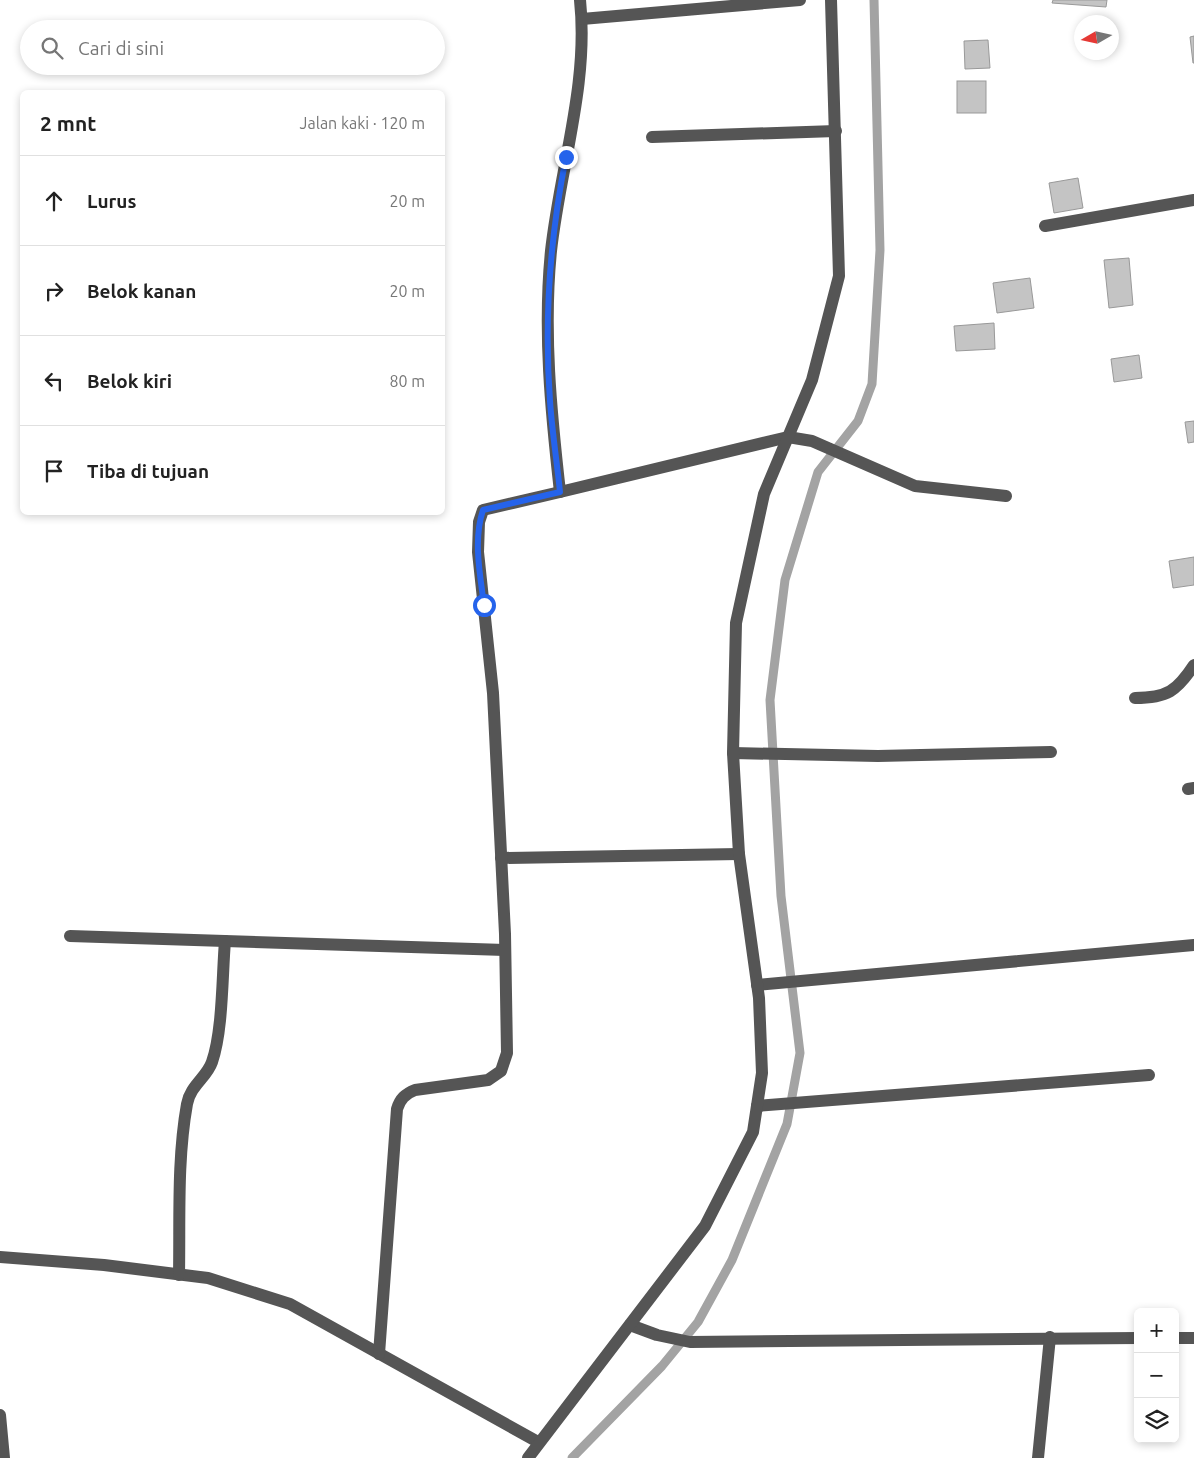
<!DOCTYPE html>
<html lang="id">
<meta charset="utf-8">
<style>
:root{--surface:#fff;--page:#f6f6f6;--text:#222;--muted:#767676;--line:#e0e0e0}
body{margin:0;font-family:Ubuntu,sans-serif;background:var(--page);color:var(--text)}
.controls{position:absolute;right:15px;bottom:15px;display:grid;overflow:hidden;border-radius:8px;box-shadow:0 2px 8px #0003}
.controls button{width:45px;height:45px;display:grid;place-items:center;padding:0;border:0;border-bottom:1px solid var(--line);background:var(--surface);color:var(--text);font:25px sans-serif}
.compass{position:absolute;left:1074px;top:15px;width:45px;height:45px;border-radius:50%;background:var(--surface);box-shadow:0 2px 8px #0003;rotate:261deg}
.stop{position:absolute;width:15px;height:15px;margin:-11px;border:4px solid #2563eb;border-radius:50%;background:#fff}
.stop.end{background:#2563eb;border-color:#fff;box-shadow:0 1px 5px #0008}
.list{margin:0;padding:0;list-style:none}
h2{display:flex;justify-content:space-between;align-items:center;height:65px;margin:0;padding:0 20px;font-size:21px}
h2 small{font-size:16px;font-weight:400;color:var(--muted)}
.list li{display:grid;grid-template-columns:32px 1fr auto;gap:15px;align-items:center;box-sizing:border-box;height:90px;padding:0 20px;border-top:1px solid var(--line)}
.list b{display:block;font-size:19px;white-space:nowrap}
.list em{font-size:16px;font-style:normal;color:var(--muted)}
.icon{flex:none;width:28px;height:28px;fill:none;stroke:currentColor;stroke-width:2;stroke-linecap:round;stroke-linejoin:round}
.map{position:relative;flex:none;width:1194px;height:1458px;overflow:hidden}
.search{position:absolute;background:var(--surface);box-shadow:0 2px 8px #0003;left:20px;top:20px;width:425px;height:55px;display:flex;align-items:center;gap:12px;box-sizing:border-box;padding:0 18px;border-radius:28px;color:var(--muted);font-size:19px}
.panel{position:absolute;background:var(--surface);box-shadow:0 2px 8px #0003;left:20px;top:90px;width:425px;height:425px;border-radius:8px}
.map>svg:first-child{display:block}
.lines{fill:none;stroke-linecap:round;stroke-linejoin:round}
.stream{stroke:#a3a3a3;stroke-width:9}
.building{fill:#c4c4c4;stroke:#999}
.minor{stroke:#555;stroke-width:12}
.route{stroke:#2563eb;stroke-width:6}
</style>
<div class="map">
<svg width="1194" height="1458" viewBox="0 0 1194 1458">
<rect width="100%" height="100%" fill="#fff"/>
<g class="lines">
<polyline class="stream" points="572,1458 662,1366 698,1322 732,1260 787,1124 800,1053 781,896 770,700 785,580 818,472 858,421 872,384 880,250 874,0"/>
</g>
<g class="building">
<polygon points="1053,0 1107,0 1106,7 1052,3"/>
<polygon points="1194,36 1194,63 1193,63 1190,37"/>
<polygon points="988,40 990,68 965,69 964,41"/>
<rect x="957" y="81" width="29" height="32"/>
<polygon points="1078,178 1083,208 1054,213 1049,183"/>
<polygon points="1129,258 1133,305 1109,308 1104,260"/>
<polygon points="1030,278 1034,308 997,313 993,283"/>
<polygon points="994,323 995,349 956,351 954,326"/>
<polygon points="1139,355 1142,378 1114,382 1111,359"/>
<polygon points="1194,421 1194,442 1188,443 1185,422"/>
<polygon points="1194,557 1194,585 1173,588 1169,561"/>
</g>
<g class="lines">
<g class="minor">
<path d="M580,0C589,84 560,168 551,251C543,331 551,412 560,492L788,437L812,441L915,486L1006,496"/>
<polyline points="582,19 800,0"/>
<polyline points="652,137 836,131"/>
<polyline points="1045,226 1194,200"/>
<path d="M1135,698C1167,698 1177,691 1194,665"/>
<polyline points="733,753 878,756 1051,752"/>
<polyline points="1188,789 1194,788"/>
<polyline points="501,858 739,854"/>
<polyline points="70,936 505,950"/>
<polyline points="757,985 1194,945"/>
<polyline points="757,1106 1149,1075"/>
<polyline points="0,1257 104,1265 208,1278 290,1304 538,1442"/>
<path d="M179,1275C180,1218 177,1160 187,1104C190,1086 207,1077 212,1062C223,1030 222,976 225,941"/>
<polyline points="630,1325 657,1335 690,1342 1138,1338"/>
<polyline points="1175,1338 1194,1338"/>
<path d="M379,1354L397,1109C400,1099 405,1094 415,1090L488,1080L501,1071L507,1053L505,934L493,693L478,552L479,522L483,510L560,492"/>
<polyline points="0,1415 4,1458"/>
<polyline points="528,1458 705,1226 753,1132 762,1073 759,998 739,854 733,753 736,623 764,494 812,380 839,276 831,0"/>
<polyline points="1038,1458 1050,1337"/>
</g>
</g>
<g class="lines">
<path class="route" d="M484,605C480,574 473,540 483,510L560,492C557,462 552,431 550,401C544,319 550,237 566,157"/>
</g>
</svg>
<div class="controls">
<button>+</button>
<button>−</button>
<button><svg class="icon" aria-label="layers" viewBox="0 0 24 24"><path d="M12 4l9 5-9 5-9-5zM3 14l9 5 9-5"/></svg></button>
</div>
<svg class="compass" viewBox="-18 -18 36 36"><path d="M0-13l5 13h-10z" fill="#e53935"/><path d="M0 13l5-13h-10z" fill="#767676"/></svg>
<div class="stop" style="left:484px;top:605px"></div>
<div class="stop end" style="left:566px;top:157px"></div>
<div class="search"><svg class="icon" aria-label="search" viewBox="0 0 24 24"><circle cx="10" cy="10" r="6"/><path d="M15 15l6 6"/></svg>Cari di sini</div>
<section class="panel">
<h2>2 mnt<small>Jalan kaki · 120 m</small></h2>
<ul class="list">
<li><svg class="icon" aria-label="ahead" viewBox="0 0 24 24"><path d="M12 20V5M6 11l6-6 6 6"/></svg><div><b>Lurus</b></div><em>20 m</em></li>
<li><svg class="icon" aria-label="right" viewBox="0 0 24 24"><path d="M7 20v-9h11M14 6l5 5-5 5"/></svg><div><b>Belok kanan</b></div><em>20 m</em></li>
<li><svg class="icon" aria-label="left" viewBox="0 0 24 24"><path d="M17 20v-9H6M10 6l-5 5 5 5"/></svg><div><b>Belok kiri</b></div><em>80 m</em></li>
<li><svg class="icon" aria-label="arrive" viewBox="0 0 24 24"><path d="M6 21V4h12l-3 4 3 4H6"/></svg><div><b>Tiba di tujuan</b></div></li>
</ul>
</section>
</div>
